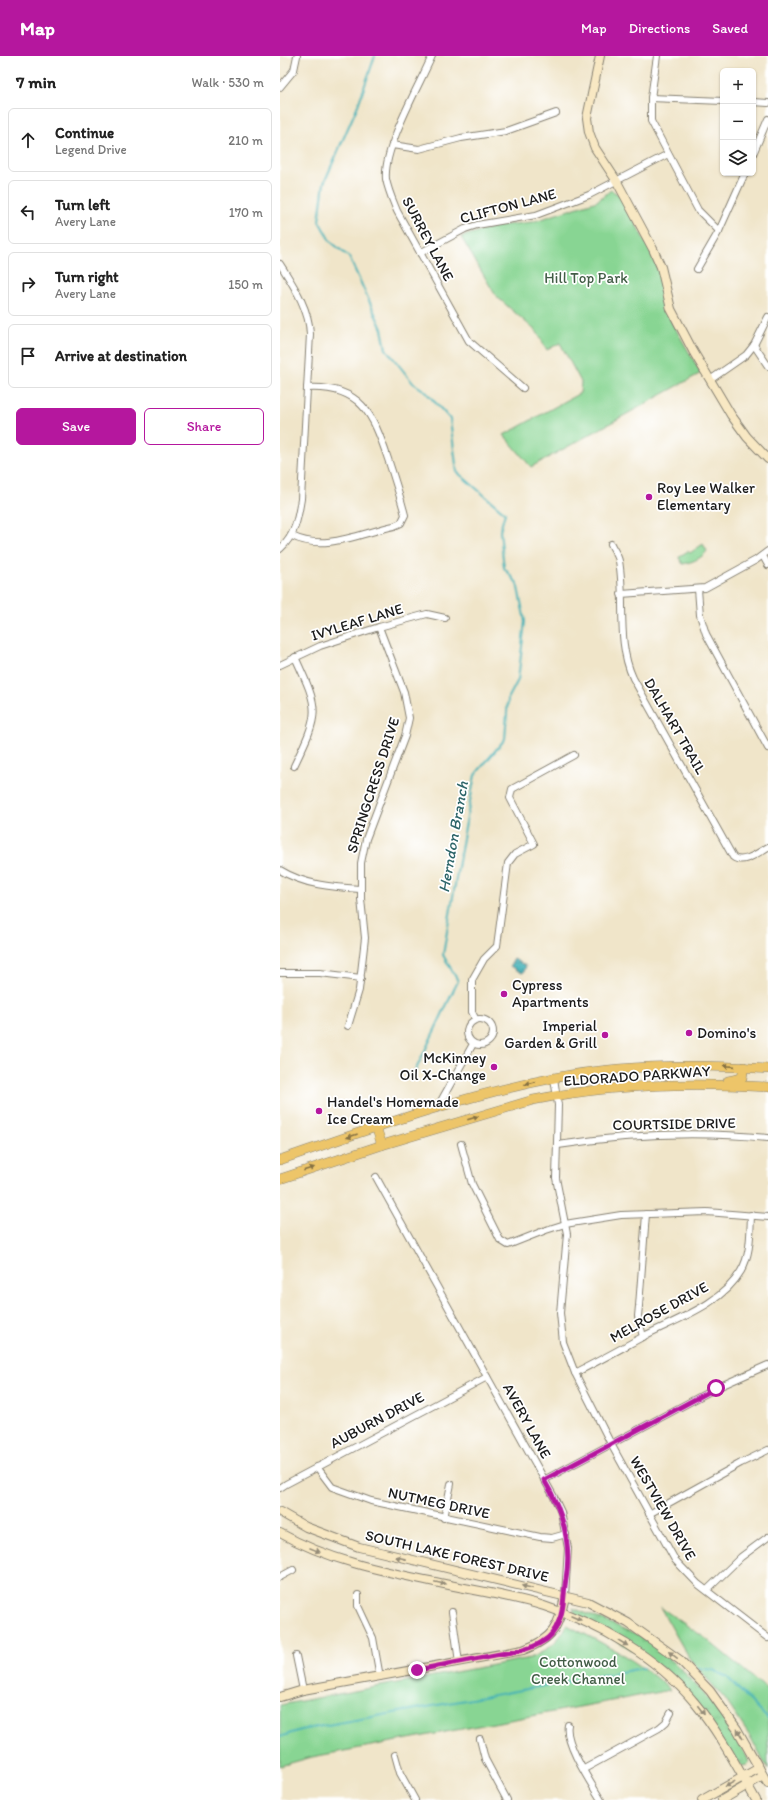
<!DOCTYPE html>
<meta charset="utf-8">
<style>
:root{--surface:#fff;--page:#f2f2f2;--text:#222;--muted:#767676;--line:#e0e0e0;--accent:#b5179e}
body{margin:0;font-family:Itim,sans-serif;background:var(--page);color:var(--text)}
.controls{position:absolute;right:12px;top:12px;display:grid;overflow:hidden;border-radius:6px;box-shadow:0 1px 3px #0004}
.controls button{width:36px;height:36px;display:grid;place-items:center;padding:0;border:0;border-bottom:1px solid var(--line);background:var(--surface);color:var(--text);font:20px sans-serif}
.stop{position:absolute;width:12px;height:12px;margin:-9px;border:3px solid #b5179e;border-radius:50%;background:#fff}
.stop.end{background:#b5179e;border-color:#fff;box-shadow:0 1px 4px #0008}
.list{margin:0;padding:0;list-style:none}
h2{display:flex;justify-content:space-between;align-items:center;height:52px;margin:0;padding:0 16px;font-size:17px}
h2 small{font-size:13px;font-weight:400;color:var(--muted)}
.list li{display:grid;grid-template-columns:26px 1fr auto;gap:12px;align-items:center;box-sizing:border-box;height:64px;margin:0 8px 8px;padding:0 8px;border:1px solid var(--line);border-radius:6px}
.list b{display:block;font-size:15px;white-space:nowrap}
.list p{margin:0;font-size:13px;white-space:nowrap;color:var(--muted)}
.list em{font-size:13px;font-style:normal;color:var(--muted)}
.actions{display:flex;gap:8px;padding:12px 16px}
.actions a{flex:1;padding:9px 0;border:1px solid var(--accent);border-radius:6px;text-align:center;font-size:14px;color:var(--accent)}
.actions .main{background:var(--accent);color:#fff}
.icon{flex:none;width:22px;height:22px;fill:none;stroke:currentColor;stroke-width:2;stroke-linecap:round;stroke-linejoin:round}
.map{position:relative;flex:none;width:488px;height:1744px;overflow:hidden}
header{display:flex;align-items:center;gap:24px;box-sizing:border-box;height:56px;padding:0 20px;background:var(--accent);color:#fff}
header strong{font-size:19px}
nav{display:flex;gap:22px;margin-inline-start:auto;font-size:14px}
main{display:flex}
aside{flex:1;background:var(--surface)}
.map>svg:first-child{display:block}
.grass{fill:url(#grass-tufts);stroke:#527858}
.park{fill:#88d593;stroke:#527858}
.water{fill:url(#water-waves);stroke:#2e666a}
.lines{fill:none;stroke-linecap:round;stroke-linejoin:round}
.stream{stroke:#41b1b7;stroke-width:2}
.street-casing{stroke:#868072;stroke-width:8}
.secondary-casing{stroke:#868072;stroke-width:10}
.primary-casing{stroke:#868072;stroke-width:10}
.street{stroke:#fff;stroke-width:6}
.secondary{stroke:#f8e8c3;stroke-width:8}
.primary{stroke:#edc569;stroke-width:9}
.oneway{fill:#847042}
.oneway2{fill:#958c78}
.route{stroke:#b5179e;stroke-width:5}
.poi-dot{fill:#b5179e;stroke:#fff;stroke-width:1.5}
.labels{text-anchor:middle;dominant-baseline:central;stroke-width:3.5;stroke-linejoin:round;paint-order:stroke}
.street-label{font-size:15px;fill:#1c1c1c;stroke:#fff}
.park-label{font-size:15px;fill:#425d46;stroke:#fff}
.poi-label{font-size:15px;fill:#1c1c1c;stroke:#fff;text-anchor:start}
.water-label{font-size:16px;font-style:italic;fill:#2e666a;stroke:#fff}
</style>
<header>
<strong>Map</strong>
<nav><a>Map</a><a>Directions</a><a>Saved</a></nav>
</header>
<main>
<aside>
<h2>7 min<small>Walk · 530 m</small></h2>
<ul class="list">
<li><svg class="icon" aria-label="ahead" viewBox="0 0 24 24"><path d="M12 20V5M6 11l6-6 6 6"/></svg><div><b>Continue</b><p>Legend Drive</p></div><em>210 m</em></li>
<li><svg class="icon" aria-label="left" viewBox="0 0 24 24"><path d="M17 20v-9H6M10 6l-5 5 5 5"/></svg><div><b>Turn left</b><p>Avery Lane</p></div><em>170 m</em></li>
<li><svg class="icon" aria-label="right" viewBox="0 0 24 24"><path d="M7 20v-9h11M14 6l5 5-5 5"/></svg><div><b>Turn right</b><p>Avery Lane</p></div><em>150 m</em></li>
<li><svg class="icon" aria-label="arrive" viewBox="0 0 24 24"><path d="M6 21V4h12l-3 4 3 4H6"/></svg><div><b>Arrive at destination</b></div></li>
</ul>
<div class="actions"><a class="main">Save</a><a>Share</a></div>
</aside>
<div class="map">
<svg width="488" height="1744" viewBox="0 0 488 1744">
<defs>
<pattern id="grass-tufts" width="24" height="20" patternUnits="userSpaceOnUse"><rect width="24" height="20" fill="#88d593"/><path d="M3 7l-1-3M5 7V3M7 7l1-3M15 17l-1-3M17 17v-4M19 17l1-3" fill="none" stroke="#75b67e"/></pattern>
<pattern id="water-waves" width="16" height="10" patternUnits="userSpaceOnUse"><rect width="16" height="10" fill="#41b1b7"/><path d="M0 5q4-4 8 0t8 0" fill="none" stroke="#368f94"/></pattern>
</defs>
<rect width="100%" height="100%" fill="#fff"/>
<filter id="ink" filterUnits="userSpaceOnUse"><feTurbulence type="fractalNoise" baseFrequency=".025" numOctaves="2"/><feDisplacementMap in="SourceGraphic" scale="8" xChannelSelector="R" yChannelSelector="G"/><feConvolveMatrix kernelMatrix="1 2 1 2 8 2 1 2 1" color-interpolation-filters="sRGB"/></filter>
<filter id="wash" filterUnits="userSpaceOnUse"><feTurbulence type="fractalNoise" baseFrequency=".012" numOctaves="4" result="noise"/><feDisplacementMap in="SourceGraphic" scale="16" xChannelSelector="R" yChannelSelector="G"/><feGaussianBlur stdDeviation="0.9" result="paint"/><feColorMatrix in="noise" values="0 0 0 0 0 0 0 0 0 0 0 0 0 0 0 0 0 1.4 0 .05"/><feComposite in="paint" operator="in"/></filter>
<g filter="url(#wash)">
<rect width="100%" height="100%" fill="#f0e5c9"/>
<polygon class="grass" points="293,1552 359,1579 381,1595 402,1614 435,1650 451,1673 467,1701 469,1707 467,1709 461,1710 388,1616 297,1560"/>
<g class="park">
<polygon points="331,134 341,140 375,204 380,219 390,263 421,317 251,411 224,379 300,337 301,326 280,287 267,294 257,276 216,240 181,181 216,170 252,166 317,145"/>
<path d="M423,488L427,495C421,503 412,506 403,508L399,502L400,500L408,495L410,497Z"/>
<polygon points="380,1551 425,1582 488,1634 488,1714 471,1682 445,1643 409,1602"/>
<path d="M287,1569C324,1588 360,1605 390,1634L32,1701L0,1710V1649L250,1602C267,1595 279,1585 287,1569Z"/>
</g>
<polygon class="water" points="234,903 246,910 244,916 242,917 230,910"/>
<g class="lines">
<g class="stream">
<polyline points="95,0 78,49 44,127 39,165 50,185 69,201 102,273 106,293 133,327 145,335 170,363 177,416 225,457 220,475 224,512 237,527 245,565 238,624 228,643 225,683 195,719 183,782 163,899 178,925 131,1024"/>
<polyline points="417,1612 433,1614 447,1621 488,1663"/>
<polyline points="0,1681 20,1674 363,1612"/>
</g>
</g>
</g>
<g filter="url(#ink)">
<g class="lines">
<g class="street-casing">
<g id="street">
<path d="M152,0C139,30 103,92 106,123C108,134 113,145 117,155L189,285L243,332"/>
<polyline points="377,0 371,42 371,65 418,154 439,175"/>
<polyline points="0,31 14,14 17,0"/>
<polyline points="371,42 443,45"/>
<polyline points="473,46 488,47"/>
<polyline points="112,89 139,93 181,82 226,75 276,57"/>
<polyline points="473,98 488,63"/>
<polyline points="140,197 185,173 197,169 256,159 309,139 388,98"/>
<path d="M0,208C13,229 29,252 30,278L21,443C18,462 15,480 0,493"/>
<polyline points="417,213 439,175 465,117"/>
<polyline points="474,289 488,310"/>
<polyline points="430,324 466,299 474,289 488,261"/>
<path d="M12,480C44,496 81,477 114,470L121,467L125,459C120,440 114,421 108,403C93,358 81,329 27,332"/>
<path d="M331,488C333,493 338,499 339,505C346,544 336,585 353,622L453,801C463,809 479,796 488,791"/>
<polyline points="483,500 488,509"/>
<polyline points="418,533 420,559 426,578 488,692"/>
<polyline points="341,538 425,532 476,504 488,495"/>
<polyline points="0,609 40,590 99,571 147,558 165,562"/>
<path d="M14,710C40,656 40,655 15,601"/>
<path d="M0,814C24,829 52,831 80,833"/>
<polyline points="0,917 40,917 81,922"/>
<circle cx="200" cy="976" r="13"/>
<polyline points="196,964 192,956 192,924 204,903 217,890 228,807 235,798 254,788 230,742 232,733 294,699"/>
<polyline points="68,970 79,934 85,882 81,843 81,807 86,783 125,680 129,662 124,636 99,571"/>
<polyline points="274,1022 278,1049 276,1122 287,1178 280,1257 283,1286 295,1317 331,1388 395,1504 418,1528 488,1582"/>
<polyline points="157,1052 193,988"/>
<polyline points="181,1088 192,1128 220,1184 228,1189 266,1174 285,1168 341,1159 427,1156 488,1161"/>
<path d="M278,1089C347,1078 418,1075 488,1082"/>
<polyline points="96,1121 274,1441 281,1456 288,1492 285,1540"/>
<polyline points="363,1281 358,1260 359,1250 366,1158"/>
<path d="M295,1317C319,1305 342,1292 366,1279C397,1263 442,1248 461,1215C471,1198 470,1178 471,1159"/>
<polyline points="37,1411 52,1431 91,1445 260,1481 272,1482 286,1478"/>
<polyline points="264,1424 436,1332 488,1309"/>
<polyline points="0,1432 6,1428 207,1321"/>
<polyline points="369,1458 461,1407 488,1394"/>
<polyline points="164,1462 171,1428"/>
<polyline points="0,1521 13,1514"/>
<polyline points="427,1534 461,1501 488,1481"/>
<polyline points="78,1539 78,1550 93,1582 100,1621"/>
<polyline points="172,1556 179,1606"/>
<polyline points="16,1600 23,1634"/>
<path d="M288,1669C284,1687 311,1727 321,1744"/>
<polyline points="200,1683 205,1703 227,1744"/>
<polyline points="115,1699 120,1717 135,1744"/>
<polyline points="304,1713 379,1672 386,1666 391,1657"/>
</g>
</g>
<g class="secondary-casing">
<g id="secondary">
<polyline points="320,0 307,62 309,76 315,92 336,124 373,193 381,211 391,253 413,295 451,359 467,381 488,403"/>
<polyline points="0,1456 26,1471 79,1491 308,1546 348,1567 400,1604 430,1635 457,1673 488,1728"/>
<path d="M0,1477C48,1504 101,1515 155,1526C191,1534 229,1539 264,1550C320,1568 377,1601 415,1647C439,1676 457,1711 476,1744"/>
<path d="M0,1641L23,1634L243,1594C273,1583 279,1571 285,1540"/>
<polyline points="422,1744 479,1712"/>
<polyline points="442,1744 483,1720"/>
</g>
</g>
<g class="primary-casing">
<g id="primary">
<polyline points="448,1025 462,1022 464,1011"/>
<polyline points="96,1071 102,1089"/>
<path d="M0,1104C90,1073 181,1040 274,1022C345,1008 417,1008 488,1013"/>
<path d="M0,1123L102,1089L253,1044C330,1028 409,1026 488,1031"/>
</g>
</g>
<use href="#street" class="street"/>
<use href="#secondary" class="secondary"/>
<use href="#primary" class="primary"/>
</g>
<defs><path id="oneway-solid" d="M-6-.8H1V-3.2L6.5 0L1 3.2V.8H-6Z"/></defs>
<g class="oneway">
<use href="#oneway-solid" transform="translate(449 1010) rotate(-176)"/>
<use href="#oneway-solid" transform="translate(250 1027) rotate(167)"/>
<use href="#oneway-solid" transform="translate(193 1062) rotate(-17)"/>
<use href="#oneway-solid" transform="translate(72 1080) rotate(161)"/>
<use href="#oneway-solid" transform="translate(29 1113) rotate(-18)"/>
</g>
<g class="oneway2">
<use href="#oneway-solid" transform="translate(35 1494) rotate(22)"/>
<use href="#oneway-solid" transform="translate(121 1502) rotate(-167)"/>
<use href="#oneway-solid" transform="translate(160 1527) rotate(12)"/>
<use href="#oneway-solid" transform="translate(247 1531) rotate(-167)"/>
<use href="#oneway-solid" transform="translate(296 1562) rotate(23)"/>
<use href="#oneway-solid" transform="translate(343 1587) rotate(31)"/>
<use href="#oneway-solid" transform="translate(393 1599) rotate(-143)"/>
<use href="#oneway-solid" transform="translate(421 1654) rotate(53)"/>
<use href="#oneway-solid" transform="translate(460 1678) rotate(-120)"/>
<use href="#oneway-solid" transform="translate(450 1728) rotate(151)"/>
</g>
</g>
<g class="lines" filter="url(#ink)">
<path class="route" d="M137,1614C163,1609 189,1604 215,1599C231,1596 248,1595 262,1586C270,1582 276,1573 279,1565C285,1551 283,1537 286,1523C292,1487 283,1455 264,1424L436,1332"/>
</g>
<g class="poi-dot">
<circle cx="369" cy="441" r="4"/>
<circle cx="224" cy="938" r="4"/>
<circle cx="409" cy="977" r="4"/>
<circle cx="325" cy="979" r="4"/>
<circle cx="214" cy="1011" r="4"/>
<circle cx="39" cy="1055" r="4"/>
</g>
<g class="labels">
<g class="street-label">
<text transform="translate(228 150) rotate(-15)">CLIFTON LANE</text>
<text transform="translate(148 183) rotate(62)">SURREY LANE</text>
<text transform="translate(77 566) rotate(-17)">IVYLEAF LANE</text>
<text transform="translate(395 670) rotate(60)">DALHART TRAIL</text>
<text transform="translate(93 729) rotate(-72)">SPRINGCRESS DRIVE</text>
<text transform="translate(357 1020) rotate(-4)">ELDORADO PARKWAY</text>
<text transform="translate(394 1068) rotate(-1)">COURTSIDE DRIVE</text>
<text transform="translate(379 1256) rotate(-29)">MELROSE DRIVE</text>
<text transform="translate(97 1364) rotate(-28)">AUBURN DRIVE</text>
<text transform="translate(247 1365) rotate(61)">AVERY LANE</text>
<text transform="translate(159 1447) rotate(12)">NUTMEG DRIVE</text>
<text transform="translate(383 1452) rotate(60)">WESTVIEW DRIVE</text>
<text transform="translate(177 1500) rotate(13)">SOUTH LAKE FOREST DRIVE</text>
</g>
<g class="park-label">
<text x="306" y="222">Hill Top Park</text>
<text x="298" y="1606">Cottonwood<tspan x="298" dy="17">Creek Channel</tspan></text>
</g>
<g class="poi-label">
<text x="377" y="432">Roy Lee Walker<tspan x="377" dy="17">Elementary</tspan></text>
<text x="232" y="929">Cypress<tspan x="232" dy="17">Apartments</tspan></text>
<text x="317" y="970" text-anchor="end">Imperial<tspan x="317" dy="17">Garden &amp; Grill</tspan></text>
<text x="417" y="977">Domino's</text>
<text x="206" y="1002" text-anchor="end">McKinney<tspan x="206" dy="17">Oil X-Change</tspan></text>
<text x="47" y="1046">Handel's Homemade<tspan x="47" dy="17">Ice Cream</tspan></text>
</g>
<g class="water-label">
<text transform="translate(173 781) rotate(-80)">Herndon Branch</text>
</g>
</g>
</svg>
<div class="controls">
<button>+</button>
<button>−</button>
<button><svg class="icon" aria-label="layers" viewBox="0 0 24 24"><path d="M12 4l9 5-9 5-9-5zM3 14l9 5 9-5"/></svg></button>
</div>
<div class="stop" style="left:436px;top:1332px"></div>
<div class="stop end" style="left:137px;top:1614px"></div>
</div>
</main>
